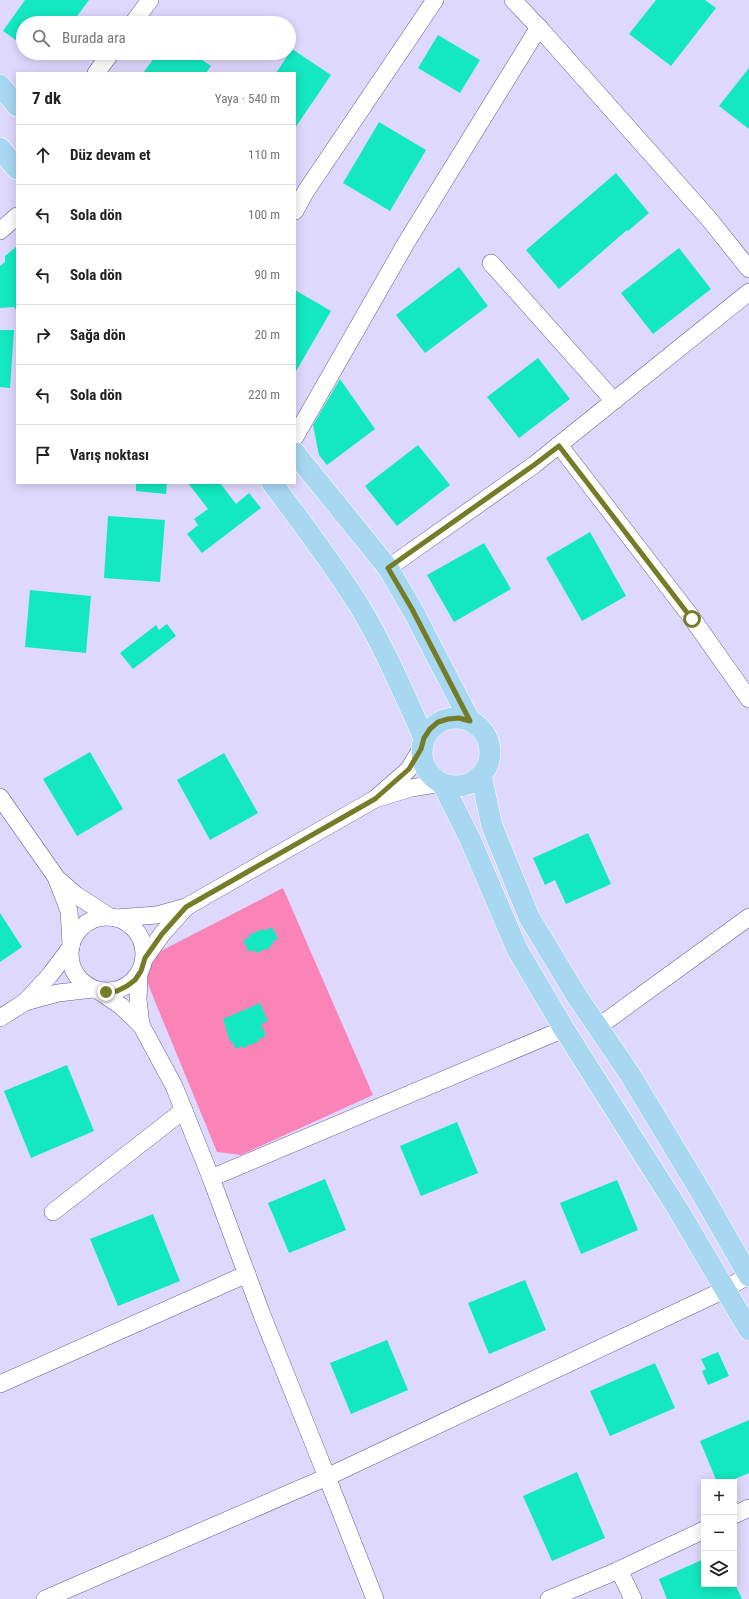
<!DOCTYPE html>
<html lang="tr">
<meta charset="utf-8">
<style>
:root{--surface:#fff;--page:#f6f6f6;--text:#222;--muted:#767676;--line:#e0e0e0}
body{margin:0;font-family:"Roboto Condensed",sans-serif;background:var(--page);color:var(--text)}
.controls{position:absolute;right:12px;bottom:12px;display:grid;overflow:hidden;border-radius:0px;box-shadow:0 2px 10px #0003}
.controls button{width:36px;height:36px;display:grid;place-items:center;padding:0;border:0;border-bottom:1px solid var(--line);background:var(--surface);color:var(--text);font:20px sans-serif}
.stop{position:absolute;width:12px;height:12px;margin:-9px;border:3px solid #757c27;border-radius:50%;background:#fff}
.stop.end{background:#757c27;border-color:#fff;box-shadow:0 1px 4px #0008}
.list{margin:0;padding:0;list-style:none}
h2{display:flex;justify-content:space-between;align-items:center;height:52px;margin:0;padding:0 16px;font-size:17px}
h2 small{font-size:13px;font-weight:400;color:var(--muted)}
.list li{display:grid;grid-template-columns:26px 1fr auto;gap:12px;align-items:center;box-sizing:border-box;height:60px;padding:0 16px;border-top:1px solid var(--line)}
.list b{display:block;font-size:15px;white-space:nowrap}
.list em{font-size:13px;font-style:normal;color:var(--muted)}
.icon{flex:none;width:22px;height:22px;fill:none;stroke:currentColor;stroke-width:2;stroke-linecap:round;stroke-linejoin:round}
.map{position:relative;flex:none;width:749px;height:1599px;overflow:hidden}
.search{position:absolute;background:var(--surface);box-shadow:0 2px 10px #0003;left:16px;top:16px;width:280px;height:44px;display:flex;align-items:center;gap:10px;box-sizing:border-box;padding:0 14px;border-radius:22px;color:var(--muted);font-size:15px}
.panel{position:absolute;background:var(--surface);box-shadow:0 2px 10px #0003;left:16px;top:72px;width:280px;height:412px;border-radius:0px}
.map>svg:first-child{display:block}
.green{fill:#fa84b7}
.building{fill:#13e8c0}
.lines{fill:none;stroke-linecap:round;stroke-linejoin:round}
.minor-casing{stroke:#685b91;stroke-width:18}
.major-casing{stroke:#fff;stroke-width:22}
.minor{stroke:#fff;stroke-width:17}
.major{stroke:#a7d7f1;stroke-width:21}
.route{stroke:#757c27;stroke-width:5}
</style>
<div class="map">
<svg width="749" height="1599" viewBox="0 0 749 1599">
<rect width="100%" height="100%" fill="#dfd8fd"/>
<path class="green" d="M283,888L373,1095L241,1155L217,1152L154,999C147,980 142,976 151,956Z"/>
<g class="building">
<polygon points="25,0 89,0 72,23 23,23 23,45 3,31"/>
<polygon points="656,0 705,0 716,8 671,66 629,34"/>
<polygon points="438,35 480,60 460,93 418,68"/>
<polygon points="292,49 331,75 295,128 295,73 276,73"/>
<polygon points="158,53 192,53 211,66 206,73 143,73"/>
<polygon points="749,68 749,129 719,106"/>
<polygon points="379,122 426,150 390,211 343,183"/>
<polygon points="616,173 649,213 628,231 627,230 559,289 526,250"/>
<polygon points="17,246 17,311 14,307 0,308 0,266 5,262 5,256"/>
<polygon points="679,248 711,289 653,334 621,293"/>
<polygon points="459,267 488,306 425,353 396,315"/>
<polygon points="295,290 331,311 295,373"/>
<polygon points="0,330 14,330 10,388 0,387"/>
<polygon points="538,358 570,399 519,438 487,397"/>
<polygon points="340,379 375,429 327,465 319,455 313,425"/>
<polygon points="418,445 450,485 397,526 365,486"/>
<polygon points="136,483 167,483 166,494 136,491"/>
<polygon points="188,483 220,483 236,504 249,493 261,508 202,553 187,534 198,525 194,519 208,509"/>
<polygon points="108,516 165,520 160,582 104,578"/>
<polygon points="590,532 626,596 582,621 546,558"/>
<polygon points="484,543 511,589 454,622 427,575"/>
<polygon points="30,590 91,596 86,653 25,647"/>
<polygon points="167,624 176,636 133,669 120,653 156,625 159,630"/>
<polygon points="90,752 123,809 77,836 43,779"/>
<polygon points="224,753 258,813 210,840 177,780"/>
<polygon points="588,833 611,884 566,904 555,880 545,885 533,858"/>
<polygon points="0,913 22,947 0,962"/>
<polygon points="272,927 278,939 272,942 274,944 270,945 271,947 256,953 254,950 249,952 243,940 250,937 249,935 263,929 264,931"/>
<polygon points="260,1003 268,1021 261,1024 266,1036 259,1039 259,1041 243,1048 242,1046 236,1049 232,1041 230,1042 223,1019"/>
<polygon points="67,1065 94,1131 31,1158 4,1091"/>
<polygon points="457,1122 478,1173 421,1196 400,1146"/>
<polygon points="325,1179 346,1230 289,1253 268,1203"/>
<polygon points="617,1180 638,1230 581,1254 560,1203"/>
<polygon points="153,1214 180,1281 118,1306 90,1239"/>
<polygon points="525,1280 546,1330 489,1354 468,1303"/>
<polygon points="387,1340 408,1390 351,1414 330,1363"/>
<polygon points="718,1352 729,1376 708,1385 702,1371 706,1369 701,1359"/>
<polygon points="655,1363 675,1408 610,1436 590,1391"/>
<polygon points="749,1420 749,1473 728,1482 717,1482 700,1441"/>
<polygon points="577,1472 605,1538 552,1561 523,1496"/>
<polygon points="704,1559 704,1584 735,1584 742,1599 667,1599 659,1579"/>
</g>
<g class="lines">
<g class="minor-casing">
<g id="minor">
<polyline points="513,0 543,32 709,219 749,269"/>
<polyline points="133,23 150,0"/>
<polyline points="96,73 111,53"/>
<polyline points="295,211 306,191 435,0"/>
<polyline points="0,231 17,216"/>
<polyline points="491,263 614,401"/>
<polyline points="295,437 406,243 539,27"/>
<polyline points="559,445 689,614 749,699"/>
<polyline points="388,568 534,465 749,292"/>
<polyline points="421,749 409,769 375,799 411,788 442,783"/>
<polyline points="0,797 56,877 69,911 71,944"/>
<polyline points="59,880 76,895 110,917"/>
<circle cx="107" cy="954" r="37"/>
<polyline points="116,918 157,915 186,907 375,799"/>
<polyline points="145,958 162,934 186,907"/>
<polyline points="139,974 138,1000 141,1025"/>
<polyline points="99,991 121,1006 141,1025 174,1086 211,1178 262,1315 327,1477 724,1290 749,1275"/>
<polyline points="25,1002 58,993 93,989"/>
<polyline points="0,1018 25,1002 50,975 71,947"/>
<polyline points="598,1027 749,917"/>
<polyline points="211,1178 564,1029"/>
<polyline points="53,1212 184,1110"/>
<polyline points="0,1384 247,1274"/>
<polyline points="734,1515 749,1508"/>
<polyline points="619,1570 633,1599"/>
<polyline points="45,1599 327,1477 375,1599"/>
<polyline points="549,1599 619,1570 704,1530"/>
</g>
</g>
<g class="major-casing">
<g id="major">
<polyline points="0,85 17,106"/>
<polyline points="0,148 17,169"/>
<polyline points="295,453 388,568 412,609 470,721"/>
<path d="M272,483C303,524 333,564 360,607C385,649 404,694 424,738"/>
<circle cx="456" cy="752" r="34"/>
<polyline points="481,775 492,826 529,917 576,995 629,1073 702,1194 749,1276"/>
<polyline points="442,783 470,839 517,949 564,1029 679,1211 749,1330"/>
</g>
</g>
<use href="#minor" class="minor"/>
<use href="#major" class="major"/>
</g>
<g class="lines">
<polyline class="route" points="106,992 117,991 127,986 135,980 141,971 145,958 162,934 186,907 375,799 409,769 421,749 424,738 430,729 438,722 448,719 459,718 470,721 412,609 388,568 534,465 559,446 692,619"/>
</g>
</svg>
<div class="controls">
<button>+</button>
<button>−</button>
<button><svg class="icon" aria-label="layers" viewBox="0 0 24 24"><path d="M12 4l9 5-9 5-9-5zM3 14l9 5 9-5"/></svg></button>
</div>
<div class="stop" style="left:692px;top:619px"></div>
<div class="stop end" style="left:106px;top:992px"></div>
<div class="search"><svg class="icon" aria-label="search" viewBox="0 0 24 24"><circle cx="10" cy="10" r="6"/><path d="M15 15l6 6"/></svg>Burada ara</div>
<section class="panel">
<h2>7 dk<small>Yaya · 540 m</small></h2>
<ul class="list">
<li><svg class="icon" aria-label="ahead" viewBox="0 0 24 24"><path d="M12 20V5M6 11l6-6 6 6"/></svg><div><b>Düz devam et</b></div><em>110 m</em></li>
<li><svg class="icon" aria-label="left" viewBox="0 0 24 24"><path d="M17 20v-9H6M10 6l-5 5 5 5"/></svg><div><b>Sola dön</b></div><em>100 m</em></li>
<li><svg class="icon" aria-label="left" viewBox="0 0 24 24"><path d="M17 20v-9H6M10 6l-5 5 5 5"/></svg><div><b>Sola dön</b></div><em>90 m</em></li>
<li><svg class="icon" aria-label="right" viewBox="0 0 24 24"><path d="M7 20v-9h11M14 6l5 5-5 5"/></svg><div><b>Sağa dön</b></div><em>20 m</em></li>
<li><svg class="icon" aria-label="left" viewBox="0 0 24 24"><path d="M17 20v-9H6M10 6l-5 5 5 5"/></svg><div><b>Sola dön</b></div><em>220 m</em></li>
<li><svg class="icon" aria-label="arrive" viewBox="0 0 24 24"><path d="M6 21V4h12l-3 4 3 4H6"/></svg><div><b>Varış noktası</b></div></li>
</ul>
</section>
</div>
